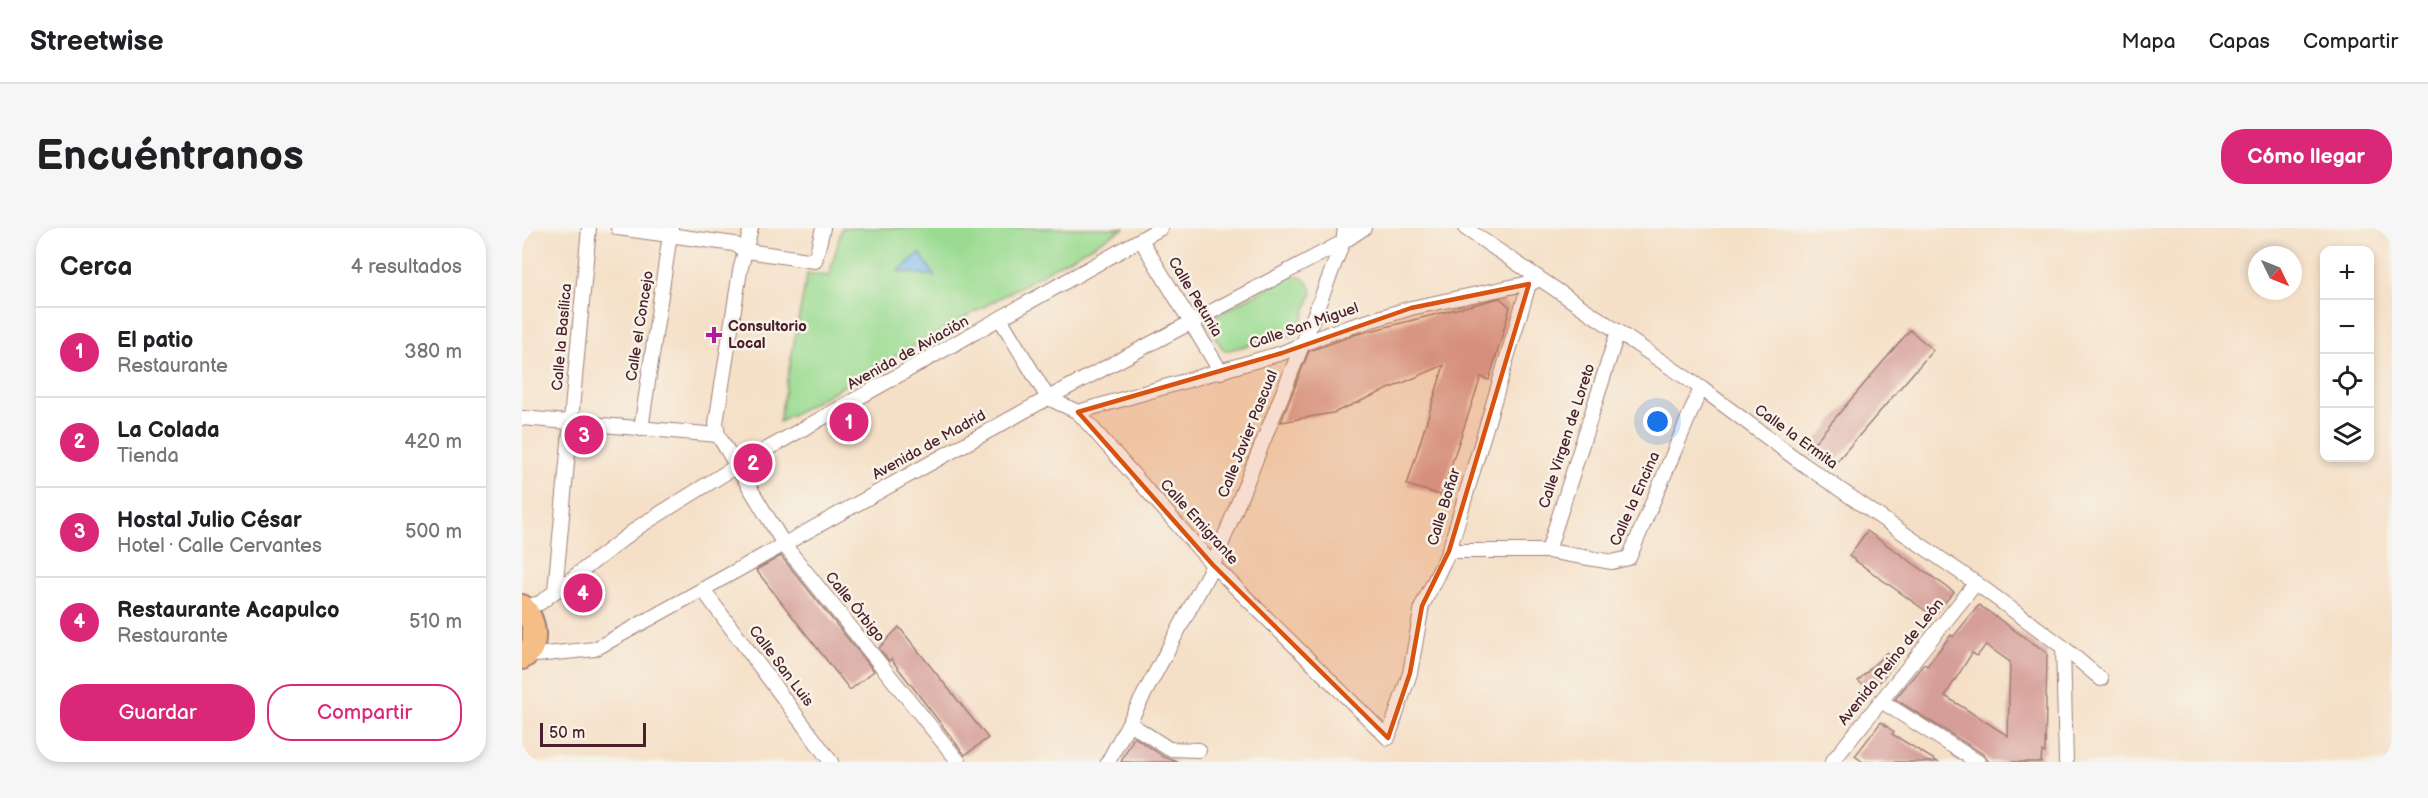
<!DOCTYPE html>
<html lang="es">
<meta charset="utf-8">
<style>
:root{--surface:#fff;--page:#f6f6f6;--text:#202124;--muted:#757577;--line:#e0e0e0;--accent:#db2777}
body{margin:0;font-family:"Balsamiq Sans",sans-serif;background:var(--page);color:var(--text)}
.controls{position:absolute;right:18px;top:18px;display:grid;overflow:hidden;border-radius:12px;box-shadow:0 3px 9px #0003}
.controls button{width:54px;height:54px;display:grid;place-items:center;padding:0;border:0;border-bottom:2px solid var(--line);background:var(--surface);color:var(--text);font:30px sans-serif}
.compass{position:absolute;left:1726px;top:18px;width:54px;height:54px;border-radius:50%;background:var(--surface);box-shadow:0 3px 9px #0003;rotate:133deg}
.scale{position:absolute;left:18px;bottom:15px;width:106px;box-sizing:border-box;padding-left:6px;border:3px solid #4a1f2b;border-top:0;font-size:16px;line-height:21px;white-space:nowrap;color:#4a1f2b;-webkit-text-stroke:4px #f7f3e8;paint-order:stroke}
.you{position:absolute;left:1136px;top:194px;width:21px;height:21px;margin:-15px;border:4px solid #fff;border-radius:50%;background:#1a73e8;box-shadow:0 0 0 9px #1a73e833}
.badge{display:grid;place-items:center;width:39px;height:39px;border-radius:50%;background:var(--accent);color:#fff;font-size:20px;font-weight:700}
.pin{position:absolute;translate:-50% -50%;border:3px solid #fff;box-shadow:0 2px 6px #0006}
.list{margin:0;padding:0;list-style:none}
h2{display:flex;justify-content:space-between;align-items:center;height:78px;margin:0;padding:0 24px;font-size:26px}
h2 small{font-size:20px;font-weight:400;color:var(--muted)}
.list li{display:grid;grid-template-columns:39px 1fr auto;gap:18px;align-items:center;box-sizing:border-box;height:90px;padding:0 24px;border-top:2px solid var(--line)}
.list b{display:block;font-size:22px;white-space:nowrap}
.list p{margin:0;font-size:20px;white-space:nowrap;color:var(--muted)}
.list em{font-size:20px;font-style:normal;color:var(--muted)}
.actions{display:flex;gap:12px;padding:18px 24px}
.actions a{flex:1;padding:14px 0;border:2px solid var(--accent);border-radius:24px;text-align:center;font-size:21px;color:var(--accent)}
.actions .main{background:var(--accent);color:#fff}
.icon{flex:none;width:33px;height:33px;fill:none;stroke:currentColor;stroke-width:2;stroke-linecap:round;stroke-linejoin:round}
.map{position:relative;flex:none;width:1870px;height:534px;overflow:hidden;border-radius:24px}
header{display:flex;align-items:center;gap:36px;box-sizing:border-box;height:84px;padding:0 30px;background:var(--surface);border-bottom:2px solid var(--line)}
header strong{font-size:28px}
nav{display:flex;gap:33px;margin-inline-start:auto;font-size:21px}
.intro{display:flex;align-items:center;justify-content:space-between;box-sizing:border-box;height:144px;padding:0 36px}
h1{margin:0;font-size:42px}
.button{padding:15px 27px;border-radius:24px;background:var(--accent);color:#fff;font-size:21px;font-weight:700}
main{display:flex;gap:36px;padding:0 36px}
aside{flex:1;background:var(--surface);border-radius:24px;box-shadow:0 3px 9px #0003}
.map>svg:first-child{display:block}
.green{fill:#9adb91;stroke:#727d5e;stroke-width:1.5}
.water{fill:#7bb9ee;stroke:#626c8c;stroke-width:1.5}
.building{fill:#d69e98;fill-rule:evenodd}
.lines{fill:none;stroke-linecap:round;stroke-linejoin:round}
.minor-casing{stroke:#a08079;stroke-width:16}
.trunk-casing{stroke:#a08079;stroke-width:26}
.minor{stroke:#fff;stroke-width:14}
.trunk{stroke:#f6be87;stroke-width:22}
.marked{fill:#d8530f;fill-opacity:0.2;stroke:#d8530f;stroke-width:4.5;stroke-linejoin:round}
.poi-dot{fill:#b5179e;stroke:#f7f3e8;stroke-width:2}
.labels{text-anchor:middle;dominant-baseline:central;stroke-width:5;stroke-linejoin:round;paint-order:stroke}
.street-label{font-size:15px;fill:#4a1f2b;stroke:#f7f3e8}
.poi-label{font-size:15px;font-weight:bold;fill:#4a1f2b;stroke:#f7f3e8;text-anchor:start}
</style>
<header>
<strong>Streetwise</strong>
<nav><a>Mapa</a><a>Capas</a><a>Compartir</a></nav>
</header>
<div class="intro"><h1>Encuéntranos</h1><a class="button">Cómo llegar</a></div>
<main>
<aside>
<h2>Cerca<small>4 resultados</small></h2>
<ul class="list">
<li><span class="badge">1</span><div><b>El patio</b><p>Restaurante</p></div><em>380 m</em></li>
<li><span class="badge">2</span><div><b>La Colada</b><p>Tienda</p></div><em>420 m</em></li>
<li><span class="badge">3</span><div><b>Hostal Julio César</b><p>Hotel · Calle Cervantes</p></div><em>500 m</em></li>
<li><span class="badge">4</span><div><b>Restaurante Acapulco</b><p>Restaurante</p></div><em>510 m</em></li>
</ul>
<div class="actions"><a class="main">Guardar</a><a>Compartir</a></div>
</aside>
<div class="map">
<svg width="1870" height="534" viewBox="0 0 1870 534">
<rect width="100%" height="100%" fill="#f7f3e8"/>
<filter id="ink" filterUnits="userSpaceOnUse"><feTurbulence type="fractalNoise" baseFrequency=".0167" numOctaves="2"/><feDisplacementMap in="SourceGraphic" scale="12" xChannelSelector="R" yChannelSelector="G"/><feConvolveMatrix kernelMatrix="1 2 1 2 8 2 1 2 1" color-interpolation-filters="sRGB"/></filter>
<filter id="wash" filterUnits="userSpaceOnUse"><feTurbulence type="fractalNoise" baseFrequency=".008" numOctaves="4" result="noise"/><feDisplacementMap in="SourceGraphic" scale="24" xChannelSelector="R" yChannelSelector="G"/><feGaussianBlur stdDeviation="1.35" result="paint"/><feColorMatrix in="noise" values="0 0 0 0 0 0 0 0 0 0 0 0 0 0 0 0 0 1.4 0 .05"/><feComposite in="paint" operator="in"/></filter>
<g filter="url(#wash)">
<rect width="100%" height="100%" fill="#f5e0c7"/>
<g class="green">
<polygon points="320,0 602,0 257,194 285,46 307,48"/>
<path d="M768,48C781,48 788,53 790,65L775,106L702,123L683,93Z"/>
</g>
<polygon class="water" points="398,25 413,48 376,43"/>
<g id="blocks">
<g class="building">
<polygon points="978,70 988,79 979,112 967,152 959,149 919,267 885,257 922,137 811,185 759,194 787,123 832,107"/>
<polygon points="1388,102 1411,122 1310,239 1285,223"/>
<polygon points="1345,303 1432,364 1411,388 1327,328"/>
<polygon points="259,328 352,443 328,462 234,342"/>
<path d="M1457,377L1525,425L1523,525L1520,523L1519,534H1467L1461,526L1373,471L1402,436L1405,438L1429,407L1431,409ZM1464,417L1488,434L1486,508L1423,468L1450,425L1455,428Z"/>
<polygon points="377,399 466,510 443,527 369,431 367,433 357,420"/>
<polygon points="1365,424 1375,433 1350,463 1336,453"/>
<polygon points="1359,494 1372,504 1370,506 1416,534 1341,534 1333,528"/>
<polygon points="612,509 642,529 656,534 599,534"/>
</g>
</g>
</g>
<g filter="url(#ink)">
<use href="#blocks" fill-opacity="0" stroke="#a08079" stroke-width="1.5"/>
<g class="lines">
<g class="minor-casing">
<g id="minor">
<polyline points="96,0 212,16 225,23 293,33 301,0"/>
<polyline points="229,0 218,43 194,195 196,207 263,318 437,534"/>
<polyline points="943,0 1179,160 1281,236 1454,355 1541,419 1579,451"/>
<polyline points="619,12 699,144"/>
<polyline points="479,92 526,170 556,184 691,337 866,510 888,445 900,378 927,323 1007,56"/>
<polyline points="556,184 760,125 808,105 889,80 1012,54"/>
<polyline points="0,190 196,207"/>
<polyline points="119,201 149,0"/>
<polyline points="927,323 1026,323 1090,334 1107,330 1179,160"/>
<polyline points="1026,323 1096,103"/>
<polyline points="181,362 309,534"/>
<polyline points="33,363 67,0"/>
<polyline points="1,379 18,375 118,298 213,239 639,0"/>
<polyline points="1541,419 1544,534"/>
<polyline points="4,428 73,421 526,170 821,14 842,0"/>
<polyline points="1359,473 1456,534"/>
<polyline points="607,495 647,521 677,522"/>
<polyline points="586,534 691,337 792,88 821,14 823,0"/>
<polyline points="1310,534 1454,355"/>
</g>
</g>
<g class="trunk-casing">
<path id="trunk" d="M0,378C13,391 19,419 0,430"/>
</g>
<use href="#minor" class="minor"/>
<use href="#trunk" class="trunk"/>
</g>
</g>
<path class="marked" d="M1007,56L927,323L900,378L888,445L866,510L691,337L556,184L760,125L889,80Z"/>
<path class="poi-dot" d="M189 98h6v6h6v6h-6v6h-6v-6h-6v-6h6z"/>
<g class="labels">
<g class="street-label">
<text transform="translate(673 69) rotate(59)">Calle Petunia</text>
<text transform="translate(118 98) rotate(-81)">Calle el Concejo</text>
<text transform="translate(782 98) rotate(-19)">Calle San Miguel</text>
<text transform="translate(40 109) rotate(-85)">Calle la Basílica</text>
<text transform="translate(386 125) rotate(-29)">Avenida de Aviación</text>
<text transform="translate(726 206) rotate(-68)">Calle Javier Pascual</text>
<text transform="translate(1045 208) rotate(-72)">Calle Virgen de Loreto</text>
<text transform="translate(1274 209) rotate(36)">Calle la Ermita</text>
<text transform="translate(407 217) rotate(-29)">Avenida de Madrid</text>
<text transform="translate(1113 271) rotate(-66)">Calle la Encina</text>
<text transform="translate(922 279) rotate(-73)">Calle Boñar</text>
<text transform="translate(677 294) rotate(48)">Calle Emigrante</text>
<text transform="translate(333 379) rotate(51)">Calle Órbigo</text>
<text transform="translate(1369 434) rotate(-51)">Avenida Reino de León</text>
<text transform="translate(259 438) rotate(53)">Calle San Luis</text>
</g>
<g class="poi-label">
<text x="206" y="98">Consultorio<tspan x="206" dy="17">Local</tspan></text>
</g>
</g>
</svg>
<div class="controls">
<button>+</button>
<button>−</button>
<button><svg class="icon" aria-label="locate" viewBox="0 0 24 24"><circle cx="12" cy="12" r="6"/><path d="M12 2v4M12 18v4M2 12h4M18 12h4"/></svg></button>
<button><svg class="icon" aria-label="layers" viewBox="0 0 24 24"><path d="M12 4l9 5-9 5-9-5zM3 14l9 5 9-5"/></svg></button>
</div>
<svg class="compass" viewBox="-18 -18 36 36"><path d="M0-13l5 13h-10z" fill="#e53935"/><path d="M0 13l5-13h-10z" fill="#757577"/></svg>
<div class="scale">50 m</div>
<div class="you"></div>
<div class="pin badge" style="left:327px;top:194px">1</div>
<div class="pin badge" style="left:231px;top:235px">2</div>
<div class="pin badge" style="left:62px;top:207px">3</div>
<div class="pin badge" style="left:61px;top:365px">4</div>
</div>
</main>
